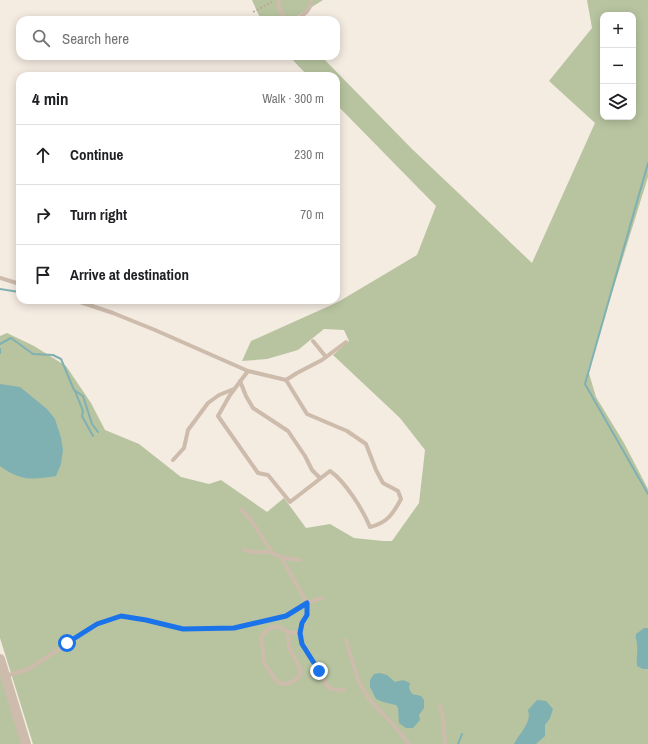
<!DOCTYPE html>
<meta charset="utf-8">
<style>
:root{--surface:#fff;--page:#f6f6f6;--text:#202124;--muted:#757577;--line:#e0e0e0}
body{margin:0;font-family:"Archivo Narrow",sans-serif;background:var(--page);color:var(--text)}
.controls{position:absolute;right:12px;top:12px;display:grid;overflow:hidden;border-radius:8px;box-shadow:0 2px 10px #0003}
.controls button{width:36px;height:36px;display:grid;place-items:center;padding:0;border:0;border-bottom:1px solid var(--line);background:var(--surface);color:var(--text);font:20px sans-serif}
.stop{position:absolute;width:12px;height:12px;margin:-9px;border:3px solid #1a73e8;border-radius:50%;background:#fff}
.stop.end{background:#1a73e8;border-color:#fff;box-shadow:0 1px 4px #0008}
.list{margin:0;padding:0;list-style:none}
h2{display:flex;justify-content:space-between;align-items:center;height:52px;margin:0;padding:0 16px;font-size:17px}
h2 small{font-size:13px;font-weight:400;color:var(--muted)}
.list li{display:grid;grid-template-columns:26px 1fr auto;gap:12px;align-items:center;box-sizing:border-box;height:60px;padding:0 16px;border-top:1px solid var(--line)}
.list b{display:block;font-size:15px;white-space:nowrap}
.list em{font-size:13px;font-style:normal;color:var(--muted)}
.icon{flex:none;width:22px;height:22px;fill:none;stroke:currentColor;stroke-width:2;stroke-linecap:round;stroke-linejoin:round}
.map{position:relative;flex:none;width:648px;height:744px;overflow:hidden}
.search{position:absolute;background:var(--surface);box-shadow:0 2px 10px #0003;left:16px;top:16px;width:324px;height:44px;display:flex;align-items:center;gap:10px;box-sizing:border-box;padding:0 14px;border-radius:12px;color:var(--muted);font-size:15px}
.panel{position:absolute;background:var(--surface);box-shadow:0 2px 10px #0003;left:16px;top:72px;width:324px;height:232px;border-radius:12px}
.map>svg:first-child{display:block}
.green{fill:#b8c4a0;fill-rule:evenodd}
.water{fill:#7fb0b2}
.lines{fill:none;stroke-linecap:round;stroke-linejoin:round}
.stream{stroke:#7fb0b2;stroke-width:2}
.path{stroke:#b9a596;stroke-width:1.5;stroke-dasharray:2 2;stroke-linecap:butt}
.service{stroke:#cdbbac;stroke-width:4}
.tertiary{stroke:#cdbbac;stroke-width:10}
.route{stroke:#1a73e8;stroke-width:5}
</style>
<div class="map">
<svg width="648" height="744" viewBox="0 0 648 744">
<rect width="100%" height="100%" fill="#f4ebe1"/>
<g class="green">
<polygon points="252,0 323,0 291,20 261,20"/>
<path d="M587,0H648V177L588,370L596,397L624,443L648,489V744H33L0,638V336L7,333L34,346L66,366L91,403L105,430L139,444L181,477L209,484L221,480L267,512L284,498L306,528L330,524L354,538L383,541H392L419,503L425,450L400,418L333,355L349,341L344,330L324,329L298,350L267,359L242,361L251,341L338,302L417,255L436,206L336,104V76H308L289,56H321L412,149L532,263L595,123L549,81L592,28ZM603,15H633V117H603Z"/>
<polygon points="0,658 23,744 0,744"/>
</g>
<g class="water">
<path d="M0,384L20,387L47,409L55,419L61,438L63,450L61,464L56,476C32,480 20,481 0,466Z"/>
<path d="M644,628H648V669H643L637,666C636,658 638,651 637,644C637,640 635,638 636,634Z"/>
<polygon points="380,673 387,675 395,682 403,680 410,683 409,688 412,694 421,696 424,700 424,708 419,715 420,720 413,728 406,728 399,723 398,708 396,705 383,702 376,699 370,687 370,680 374,674"/>
<path d="M537,700L546,701L553,709L550,718L545,725V736L536,744H514C520,732 532,723 528,710Z"/>
</g>
<g class="lines">
<g class="stream">
<polyline points="648,163 585,384 648,494"/>
<polyline points="0,289 19,292"/>
<polyline points="0,344 11,338 33,354 53,355 61,359 74,390 83,396 92,424 98,432"/>
<polyline points="0,349 0,353"/>
<polyline points="75,391 83,411 82,416 93,436"/>
<polyline points="458,744 462,734"/>
</g>
<polyline class="path" points="253,12 272,2"/>
<g class="service">
<path d="M279,0L278,2C279,9 282,15 286,20"/>
<path d="M295,20C303,15 311,11 311,0"/>
<polyline points="0,278 20,284"/>
<path d="M74,300L113,313L155,330L248,371L286,380L307,414L347,431L366,444L376,470L383,483L398,491L401,499C393,514 387,523 370,527C363,510 345,481 330,471L290,502L268,475L258,473L218,416L230,395L248,371"/>
<polyline points="313,341 326,357"/>
<polyline points="286,380 297,373 322,360 346,342"/>
<polyline points="240,381 246,396 253,408 288,431 305,456 312,470 320,478"/>
<polyline points="173,460 184,448 188,430 208,403 219,395 234,389"/>
<polyline points="241,509 251,520 273,554"/>
<polyline points="244,550 252,552 269,552 285,558 300,560"/>
<polyline points="281,557 307,603 307,615 302,623 300,633 303,644 326,684 331,689 344,690"/>
<path d="M288,632L289,647L298,664L301,672L298,678L292,682L286,684L279,683L276,680L266,666L263,660V649L261,637C266,630 270,628 277,626L288,632L300,633"/>
<polyline points="346,640 358,680 368,698 396,728 409,744"/>
<polyline points="6,676 29,669 97,624 121,616 146,620 183,629 234,628 286,616 307,603 322,598"/>
<polyline points="440,705 443,716 445,744"/>
</g>
<polyline class="tertiary" points="0,659 26,744"/>
</g>
<g class="lines">
<polyline class="route" points="67,643 97,624 121,616 146,620 183,629 234,628 286,616 307,603 307,615 302,623 300,633 302,644 319,671"/>
</g>
</svg>
<div class="controls">
<button>+</button>
<button>−</button>
<button><svg class="icon" aria-label="layers" viewBox="0 0 24 24"><path d="M12 4l9 5-9 5-9-5zM3 14l9 5 9-5"/></svg></button>
</div>
<div class="stop" style="left:67px;top:643px"></div>
<div class="stop end" style="left:319px;top:671px"></div>
<div class="search"><svg class="icon" aria-label="search" viewBox="0 0 24 24"><circle cx="10" cy="10" r="6"/><path d="M15 15l6 6"/></svg>Search here</div>
<section class="panel">
<h2>4 min<small>Walk · 300 m</small></h2>
<ul class="list">
<li><svg class="icon" aria-label="ahead" viewBox="0 0 24 24"><path d="M12 20V5M6 11l6-6 6 6"/></svg><div><b>Continue</b></div><em>230 m</em></li>
<li><svg class="icon" aria-label="right" viewBox="0 0 24 24"><path d="M7 20v-9h11M14 6l5 5-5 5"/></svg><div><b>Turn right</b></div><em>70 m</em></li>
<li><svg class="icon" aria-label="arrive" viewBox="0 0 24 24"><path d="M6 21V4h12l-3 4 3 4H6"/></svg><div><b>Arrive at destination</b></div></li>
</ul>
</section>
</div>
